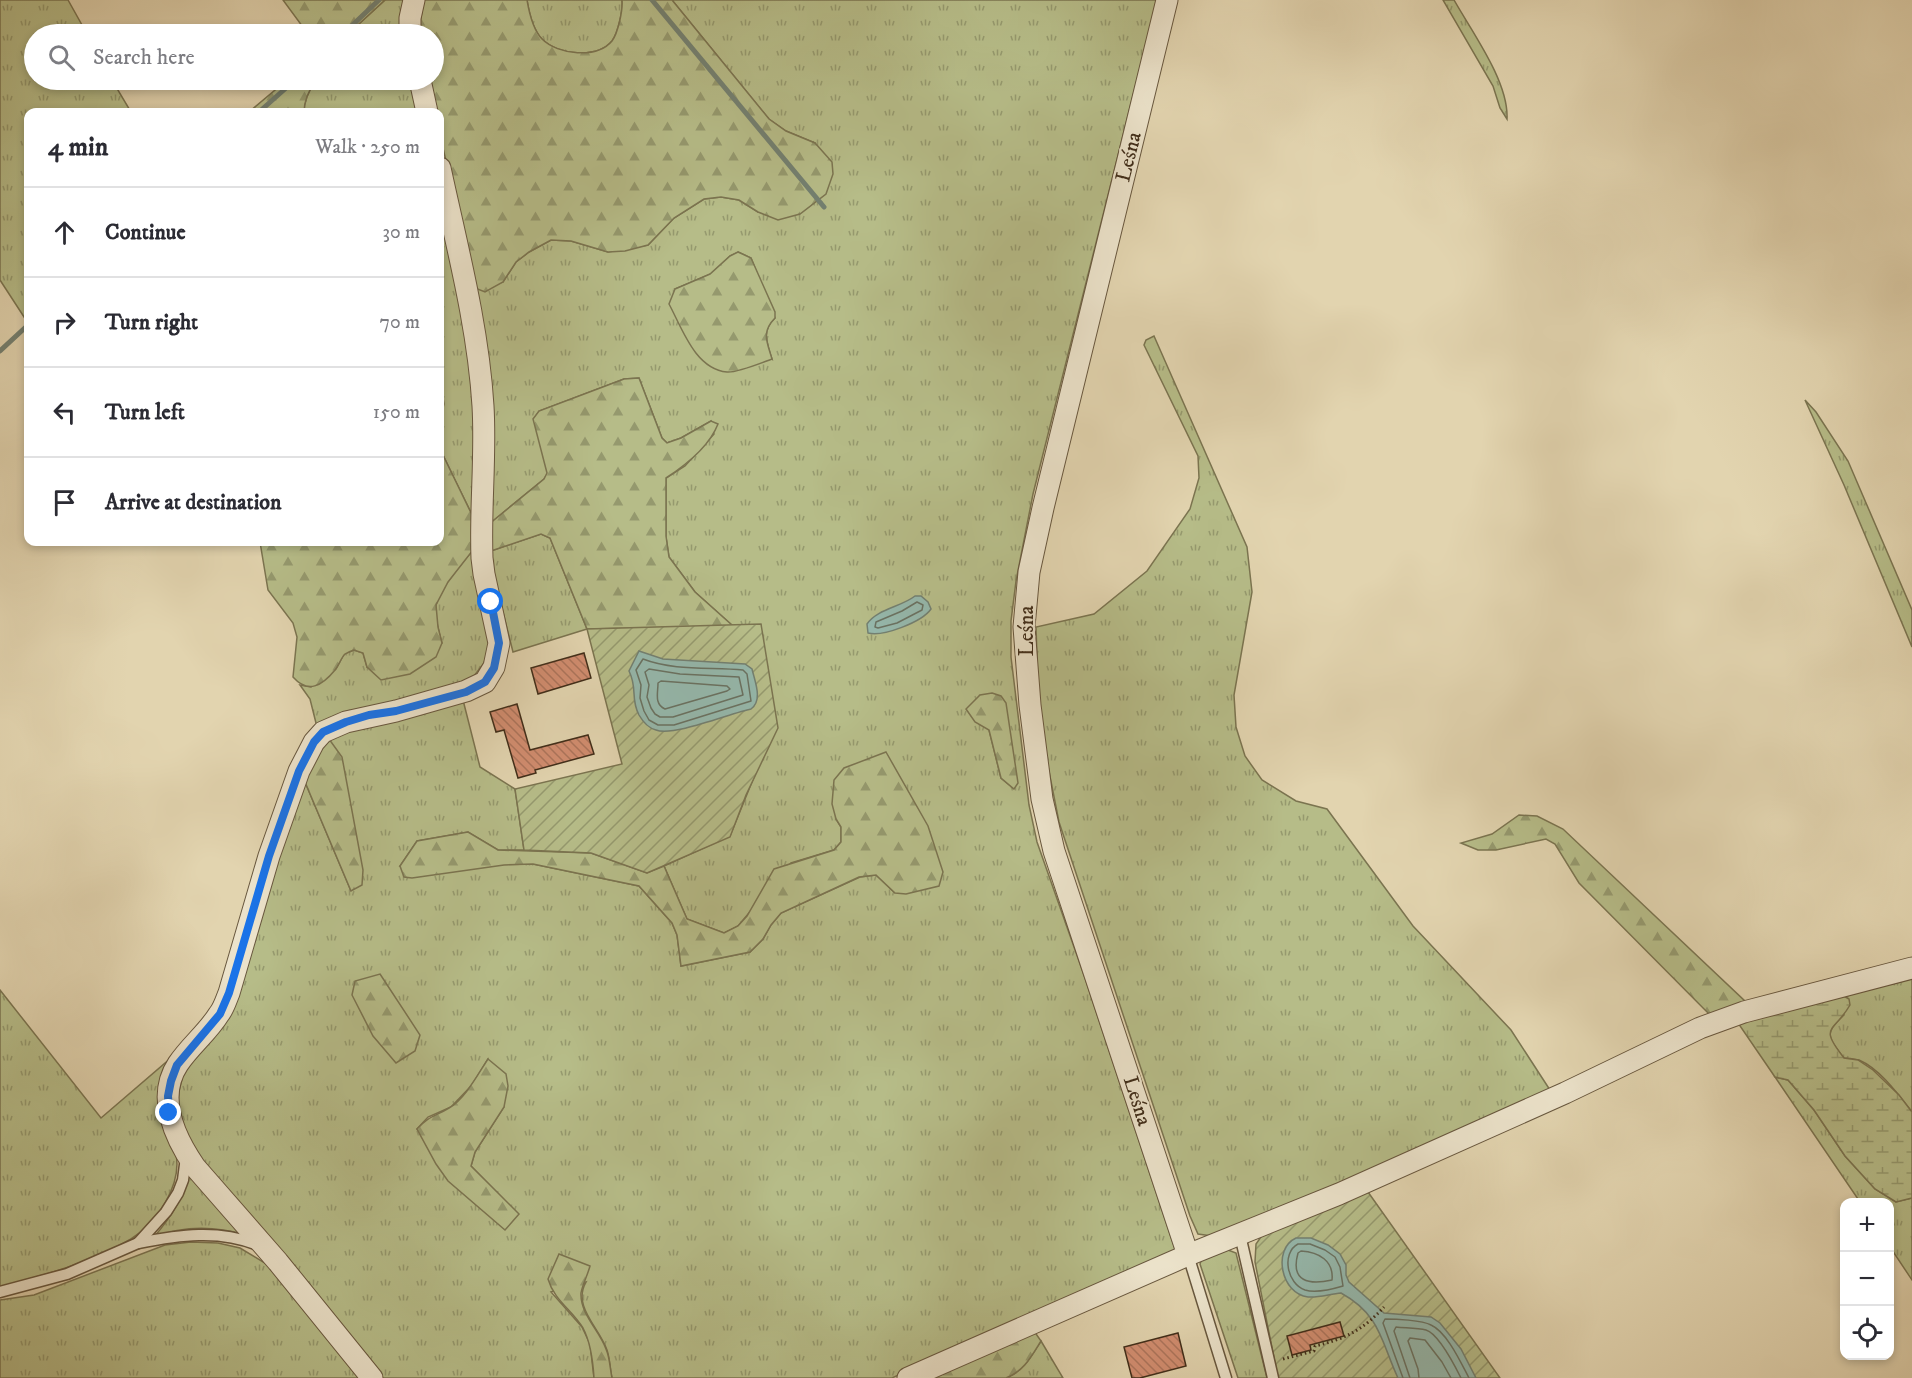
<!DOCTYPE html>
<meta charset="utf-8">
<style>
:root{--surface:#fff;--page:#f2f2f3;--text:#2b2b33;--muted:#7c7c81;--line:#e1e1e2}
body{margin:0;font-family:"IM FELL DW Pica",serif;background:var(--page);color:var(--text)}
.controls{position:absolute;right:18px;bottom:18px;display:grid;overflow:hidden;border-radius:12px;box-shadow:0 3px 9px #0003}
.controls button{width:54px;height:54px;display:grid;place-items:center;padding:0;border:0;border-bottom:2px solid var(--line);background:var(--surface);color:var(--text);font:30px sans-serif}
.stop{position:absolute;width:18px;height:18px;margin:-14px;border:4px solid #1a73e8;border-radius:50%;background:#fff}
.stop.end{background:#1a73e8;border-color:#fff;box-shadow:0 2px 6px #0008}
.list{margin:0;padding:0;list-style:none}
h2{display:flex;justify-content:space-between;align-items:center;height:78px;margin:0;padding:0 24px;font-size:26px}
h2 small{font-size:20px;font-weight:400;color:var(--muted)}
.list li{display:grid;grid-template-columns:39px 1fr auto;gap:18px;align-items:center;box-sizing:border-box;height:90px;padding:0 24px;border-top:2px solid var(--line)}
.list b{display:block;font-size:22px;white-space:nowrap}
.list em{font-size:20px;font-style:normal;color:var(--muted)}
.icon{flex:none;width:33px;height:33px;fill:none;stroke:currentColor;stroke-width:2;stroke-linecap:round;stroke-linejoin:round}
.map{position:relative;flex:none;width:1912px;height:1378px;overflow:hidden}
.search{position:absolute;background:var(--surface);box-shadow:0 3px 9px #0003;left:24px;top:24px;width:420px;height:66px;display:flex;align-items:center;gap:15px;box-sizing:border-box;padding:0 21px;border-radius:33px;color:var(--muted);font-size:22px}
.panel{position:absolute;background:var(--surface);box-shadow:0 3px 9px #0003;left:24px;top:108px;width:420px;height:438px;border-radius:12px}
.map>svg:first-child{display:block}
.grass{fill:url(#grass-tufts);stroke:#7b7450;stroke-width:1.5;fill-rule:evenodd}
.forest{fill:url(#forest-firs);stroke:#7b7450;stroke-width:1.5}
.wetland{fill:url(#wetland-marsh);stroke:#7b7450;stroke-width:1.5}
.garden{fill:url(#garden-furrows);stroke:#7b7450;stroke-width:1.5}
.water{fill:#95b8ac;stroke:#738071;stroke-width:1.5}
.lines{fill:none;stroke-linecap:round;stroke-linejoin:round}
.shore{stroke:#6a7262;stroke-width:1.5}
.stream{stroke:#738071;stroke-width:5}
.building{fill:url(#building-back-hatch);stroke:#402d19;stroke-width:1.5}
.service-casing{stroke:#68573e;stroke-width:13}
.minor-casing{stroke:#68573e;stroke-width:23}
.path{stroke:#402d19;stroke-width:3;stroke-dasharray:1.5 3;stroke-linecap:butt}
.service{stroke:#ece3cb;stroke-width:10}
.minor{stroke:#ece3cb;stroke-width:21}
.route{stroke:#1a73e8;stroke-width:8}
.labels{text-anchor:middle;dominant-baseline:central;stroke-width:4.5;stroke-linejoin:round;paint-order:stroke}
.street-label{font-size:21px;fill:#402d19;stroke:#ece3cb}
</style>
<div class="map">
<svg width="1912" height="1378" viewBox="0 0 1912 1378">
<defs>
<pattern id="grass-tufts" width="24" height="20" patternUnits="userSpaceOnUse" patternTransform="scale(1.5)"><rect width="24" height="20" fill="#b6bc88"/><path d="M3 7l-1-3M5 7V3M7 7l1-3M15 17l-1-3M17 17v-4M19 17l1-3" fill="none" stroke="#95996e"/></pattern>
<pattern id="forest-firs" width="22" height="20" patternUnits="userSpaceOnUse" patternTransform="scale(1.5)"><rect width="22" height="20" fill="#b6bc88"/><path d="M5 1l3.5 6h-7zM16 11l3.5 6h-7z" fill="#95996e"/></pattern>
<pattern id="wetland-marsh" width="20" height="14" patternUnits="userSpaceOnUse" patternTransform="scale(1.5)"><rect width="20" height="14" fill="#b6bc88"/><path d="M1 5h8M5 5V1M11 12h8M15 12V8" fill="none" stroke="#95996e"/></pattern>
<pattern id="garden-furrows" width="10" height="10" patternUnits="userSpaceOnUse" patternTransform="scale(1.5)"><rect width="10" height="10" fill="#b6bc88"/><path d="M-1 1l2-2M0 10L10 0M9 11l2-2" fill="none" stroke="#95996e"/></pattern>
<pattern id="building-back-hatch" width="6" height="6" patternUnits="userSpaceOnUse" patternTransform="scale(1.5)"><rect width="6" height="6" fill="#d28d70"/><path d="M-1 5l2 2M0 0l6 6M5-1l2 2" fill="none" stroke="#ac745b"/></pattern>
</defs>
<rect width="100%" height="100%" fill="#e2d4af"/>
<filter id="stains"><feTurbulence type="fractalNoise" baseFrequency=".00333" numOctaves="4"/><feColorMatrix values="0 0 0 0 .2 0 0 0 0 .09 0 0 0 0 .02 0 0 0 .5 -.17"/></filter>
<radialGradient id="worn" r=".72"><stop offset=".6" stop-color="#630" stop-opacity="0"/><stop offset="1" stop-color="#630" stop-opacity=".3"/></radialGradient>
<g class="grass">
<polygon points="0,0 68,0 87,34 34,34 34,80 112,80 131,112 28,112 28,318 26,320 0,280"/>
<polygon points="385,0 406,0 406,34 348,34"/>
<path d="M527,0H622C623,10 618,33 612,41C597,59 557,55 542,39C533,30 529,12 527,0Z"/>
<path d="M672,0H1157L1033,494L1016,581L1011,621V657L1029,805L1037,842L1086,981L1175,1249L1169,1254L892,1378H612C610,1369 610,1359 607,1350C599,1327 572,1306 586,1282L551,1292L582,1327L590,1344L594,1378H382L219,1185L187,1139L178,1107L179,1091L183,1075L273,865L305,782L351,891L329,739L338,733L463,700L480,767L515,789L524,850H498L468,832L417,841L400,866L533,864L639,886L672,923L677,935L681,966L750,952L763,939L771,925L781,913L860,877L876,875L895,893L836,819L841,827V842L834,850L791,863L738,926L724,933L687,919L664,866L730,836L756,772L761,625L733,626L695,592L669,557L666,537V478L685,466L714,434L711,421L681,438L667,443L662,438L639,378L624,379L539,411L534,419L548,473L544,479L488,525L475,288L503,282L516,262L529,252L551,240L571,241L608,252L648,245L674,218L704,199L721,197L739,200L758,212L815,143L786,131L769,119ZM738,252L751,258L775,318C761,332 767,342 772,359L675,289L711,274L730,256ZM989,730L1014,789L1001,778ZM488,1059L504,1107L475,1152L471,1166L518,1214L417,1129L428,1117L451,1107L472,1085Z"/>
<path d="M1443,0H1454C1472,32 1509,82 1507,119L1500,108L1493,86Z"/>
<path d="M316,80H415L421,112H304C304,100 309,90 316,80Z"/>
<polygon points="440,201 473,361 475,521 440,449 440,420 444,404 440,379"/>
<polygon points="1154,336 1247,547 1252,592 1234,695 1236,727 1245,756 1262,780 1296,801 1327,809 1413,926 1511,1030 1550,1090 1286,1207 1212,1236 1198,1234 1190,1216 1059,822 1045,751 1038,687 1036,627 1094,614 1147,571 1190,509 1199,478 1198,456 1144,345 1146,340"/>
<polygon points="1805,400 1816,412 1848,461 1912,610 1912,647 1844,485"/>
<polygon points="541,534 550,538 587,629 513,652 488,552"/>
<path d="M473,550L489,629V646L484,663L474,676L451,690L318,731L310,699L300,685L311,687L336,669L344,654L354,650L363,653L367,667L442,643C439,632 434,616 436,605C440,588 462,563 473,550Z"/>
<path d="M1912,975V1112C1898,1094 1880,1069 1859,1060C1854,1059 1848,1058 1844,1058C1828,1037 1823,1034 1844,1015L1842,995Z"/>
<path d="M0,990L101,1118L178,1052L176,1154C182,1185 157,1223 131,1239C91,1263 44,1275 0,1287Z"/>
<polygon points="1775,1077 1788,1080 1814,1110 1845,1156 1875,1189 1896,1202 1912,1198 1912,1280 1890,1247 1890,1202 1860,1202"/>
<path d="M190,1170L246,1235C215,1226 185,1225 154,1237C172,1216 184,1197 190,1170Z"/>
<polygon points="191,1242 218,1243 240,1248 273,1268 363,1378 0,1378 0,1300 34,1295 165,1245"/>
<polygon points="1228,1250 1236,1253 1267,1378 1238,1378 1200,1264 1202,1258"/>
<path d="M1041,1341L1063,1378H1006C1024,1371 1031,1357 1041,1341Z"/>
</g>
<g class="forest">
<polygon points="283,0 385,0 348,34 308,34"/>
<path d="M424,0H527C529,12 533,30 542,39C558,55 597,59 612,41C618,33 623,10 622,0H672L769,119L786,131L815,143L832,162L833,174L826,194L800,214L778,220L758,212L739,200L721,197L704,199L674,218L648,245L625,251L608,252L571,241L551,240L529,252L516,262L503,282L485,292L475,288L440,135V112H434L427,80H434V34H418Z"/>
<path d="M287,80H316C309,90 304,100 304,112H249Z"/>
<path d="M738,252L751,258L775,312V318C761,332 767,342 772,359C761,363 737,373 727,372C695,369 682,328 669,304L675,289L710,274L730,256Z"/>
<path d="M639,378L662,438L667,443L681,438L711,421L718,424C709,447 686,465 666,478V536L669,557L695,592L733,626L587,629L550,538L541,534L488,552V525L544,479L547,473L533,419L539,411L624,379Z"/>
<path d="M440,449L475,521L473,550L448,582L436,605L438,627L442,643L436,657L410,674L381,680L367,667L363,653L354,650C351,651 348,652 345,654C341,658 339,665 335,670C322,686 308,694 293,677L297,637L293,623L268,590L260,542H440Z"/>
<polygon points="992,693 1001,696 1006,703 1018,783 1014,789 1001,778 989,730 975,722 966,709 980,695"/>
<polygon points="329,739 342,757 363,870 362,885 351,891 305,782 310,766"/>
<polygon points="886,752 928,826 943,872 939,886 906,894 895,893 876,875 859,877 781,913 771,925 763,939 750,952 681,966 677,935 672,923 639,886 533,864 504,865 412,878 404,877 400,866 417,841 468,832 498,850 591,853 647,873 664,866 687,919 724,933 738,926 747,916 774,869 834,850 841,842 841,827 836,819 832,804 834,780 844,768"/>
<polygon points="1519,815 1537,816 1563,829 1747,1003 1709,1014 1579,883 1555,844 1546,839 1496,850 1478,850 1461,843 1492,834"/>
<polygon points="380,974 420,1035 415,1051 396,1063 373,1036 352,995 355,981"/>
<path d="M488,1059L506,1074L508,1086L504,1107L475,1152L471,1166L519,1214L505,1230L448,1181L436,1164L417,1129C429,1116 434,1117 449,1108C465,1099 478,1074 488,1059Z"/>
<path d="M559,1254L590,1266C588,1274 582,1286 581,1293C580,1314 599,1330 606,1349C610,1358 610,1369 612,1378H594C593,1361 591,1343 583,1328C572,1310 554,1300 548,1279Z"/>
<path d="M1034,1331L1041,1341C1031,1357 1024,1371 1006,1378H934Z"/>
</g>
<path class="wetland" d="M1842,995L1849,999L1850,1005C1834,1033 1818,1025 1844,1058L1858,1060L1873,1070L1899,1095L1912,1112V1198L1896,1202L1875,1189L1845,1156L1814,1110L1788,1080L1775,1077L1738,1023Z"/>
<g class="garden">
<polygon points="761,624 778,728 746,795 730,837 647,873 591,853 524,850 515,789 622,764 587,629"/>
<polygon points="1368,1192 1500,1378 1278,1378 1255,1262 1256,1244 1263,1234"/>
</g>
<g class="water">
<path d="M915,596H921L928,602L931,609C922,622 883,637 868,633L867,624C877,609 901,607 915,596Z"/>
<path d="M639,651L663,659L745,664L752,669C755,682 763,700 751,709C731,713 673,737 656,730C648,728 643,722 639,715C630,698 638,689 629,671Z"/>
<path d="M1296,1238H1311L1328,1245L1340,1254L1346,1265V1275L1349,1282L1384,1313L1431,1317L1440,1323L1461,1349L1476,1378H1398C1381,1342 1381,1315 1341,1293C1330,1294 1318,1298 1308,1297C1281,1294 1272,1249 1296,1238Z"/>
</g>
<g class="lines">
<g class="shore">
<polygon points="917,602 923,605 922,610 897,623 878,628 875,627 876,622 902,611"/>
<path d="M643,659C674,671 710,667 743,670L747,674L751,701L674,725H658L649,720L644,711L640,698L641,685L636,670Z"/>
<polygon points="649,669 680,674 739,677 743,695 673,717 660,717 655,714 651,708 647,697 649,685 645,672"/>
<path d="M661,681L727,686L730,689L727,691L665,709C654,704 658,693 658,683Z"/>
<path d="M1298,1244H1310L1325,1250L1335,1257L1340,1267L1343,1286C1333,1289 1315,1293 1305,1290C1287,1284 1281,1253 1298,1244Z"/>
<path d="M1301,1251C1319,1252 1334,1261 1332,1280C1309,1285 1290,1282 1298,1253Z"/>
<path d="M1403,1378L1383,1323L1385,1319C1395,1319 1422,1320 1431,1325C1447,1332 1461,1363 1469,1378"/>
<path d="M1410,1378L1394,1331L1396,1327C1405,1328 1417,1328 1426,1330C1439,1334 1455,1366 1461,1378"/>
<polyline points="1419,1378 1418,1369 1408,1341 1410,1338 1425,1340 1442,1362 1451,1378"/>
</g>
<g class="stream">
<polyline points="652,0 824,207"/>
<polyline points="343,34 379,0"/>
<polyline points="259,112 295,80"/>
<polyline points="0,351 28,325"/>
</g>
</g>
<g class="building">
<polygon points="584,653 591,678 538,694 531,668"/>
<polygon points="517,704 530,750 588,735 594,754 535,770 536,773 518,778 504,730 496,732 490,712"/>
<polygon points="1340,1322 1344,1336 1310,1345 1311,1350 1292,1355 1287,1336"/>
<polygon points="1178,1333 1186,1366 1140,1378 1132,1378 1124,1347"/>
</g>
<g class="lines">
<g class="service-casing">
<g id="service">
<polyline points="1240,1235 1273,1378"/>
<path d="M138,1243C179,1235 219,1229 258,1245"/>
<polyline points="1188,1255 1226,1378"/>
<polyline points="0,1292 67,1274 138,1243 166,1212 178,1193 183,1180 186,1157"/>
</g>
</g>
<g class="minor-casing">
<g id="minor">
<polyline points="1167,0 1043,508 1029,572 1024,627 1030,705 1042,799 1054,851 1188,1255"/>
<polyline points="410,34 410,18 414,0"/>
<polyline points="420,80 427,112"/>
<path d="M372,1378L278,1262L195,1167C175,1138 156,1097 178,1064C190,1046 208,1032 219,1014C224,1008 226,1000 229,993L269,856L299,771L314,742L323,732L346,722L396,711L466,691L485,682L494,667L499,643L484,574L482,558C480,507 486,457 483,406C478,325 457,247 440,168"/>
<polyline points="908,1378 1188,1255 1339,1194 1565,1093 1700,1028 1744,1012 1912,968"/>
</g>
</g>
<path class="path" d="M1283,1359L1314,1351L1315,1346C1345,1339 1363,1330 1384,1307"/>
<use href="#service" class="service"/>
<use href="#minor" class="minor"/>
</g>
<g class="lines">
<polyline class="route" points="169,1113 168,1096 171,1081 177,1065 220,1014 229,993 269,856 299,771 314,742 323,732 346,722 369,715 396,711 466,692 485,682 494,668 499,643 491,602"/>
</g>
<g class="labels">
<g class="street-label">
<text transform="translate(1129 157) rotate(-76)">Leśna</text>
<text transform="translate(1027 631) rotate(-90)">Leśna</text>
<text transform="translate(1137 1101) rotate(72)">Leśna</text>
</g>
</g>
<rect width="100%" height="100%" filter="url(#stains)"/>
<rect width="100%" height="100%" fill="url(#worn)"/>
</svg>
<div class="controls">
<button>+</button>
<button>−</button>
<button><svg class="icon" aria-label="locate" viewBox="0 0 24 24"><circle cx="12" cy="12" r="6"/><path d="M12 2v4M12 18v4M2 12h4M18 12h4"/></svg></button>
</div>
<div class="stop" style="left:491px;top:602px"></div>
<div class="stop end" style="left:169px;top:1113px"></div>
<div class="search"><svg class="icon" aria-label="search" viewBox="0 0 24 24"><circle cx="10" cy="10" r="6"/><path d="M15 15l6 6"/></svg>Search here</div>
<section class="panel">
<h2>4 min<small>Walk · 250 m</small></h2>
<ul class="list">
<li><svg class="icon" aria-label="ahead" viewBox="0 0 24 24"><path d="M12 20V5M6 11l6-6 6 6"/></svg><div><b>Continue</b></div><em>30 m</em></li>
<li><svg class="icon" aria-label="right" viewBox="0 0 24 24"><path d="M7 20v-9h11M14 6l5 5-5 5"/></svg><div><b>Turn right</b></div><em>70 m</em></li>
<li><svg class="icon" aria-label="left" viewBox="0 0 24 24"><path d="M17 20v-9H6M10 6l-5 5 5 5"/></svg><div><b>Turn left</b></div><em>150 m</em></li>
<li><svg class="icon" aria-label="arrive" viewBox="0 0 24 24"><path d="M6 21V4h12l-3 4 3 4H6"/></svg><div><b>Arrive at destination</b></div></li>
</ul>
</section>
</div>
